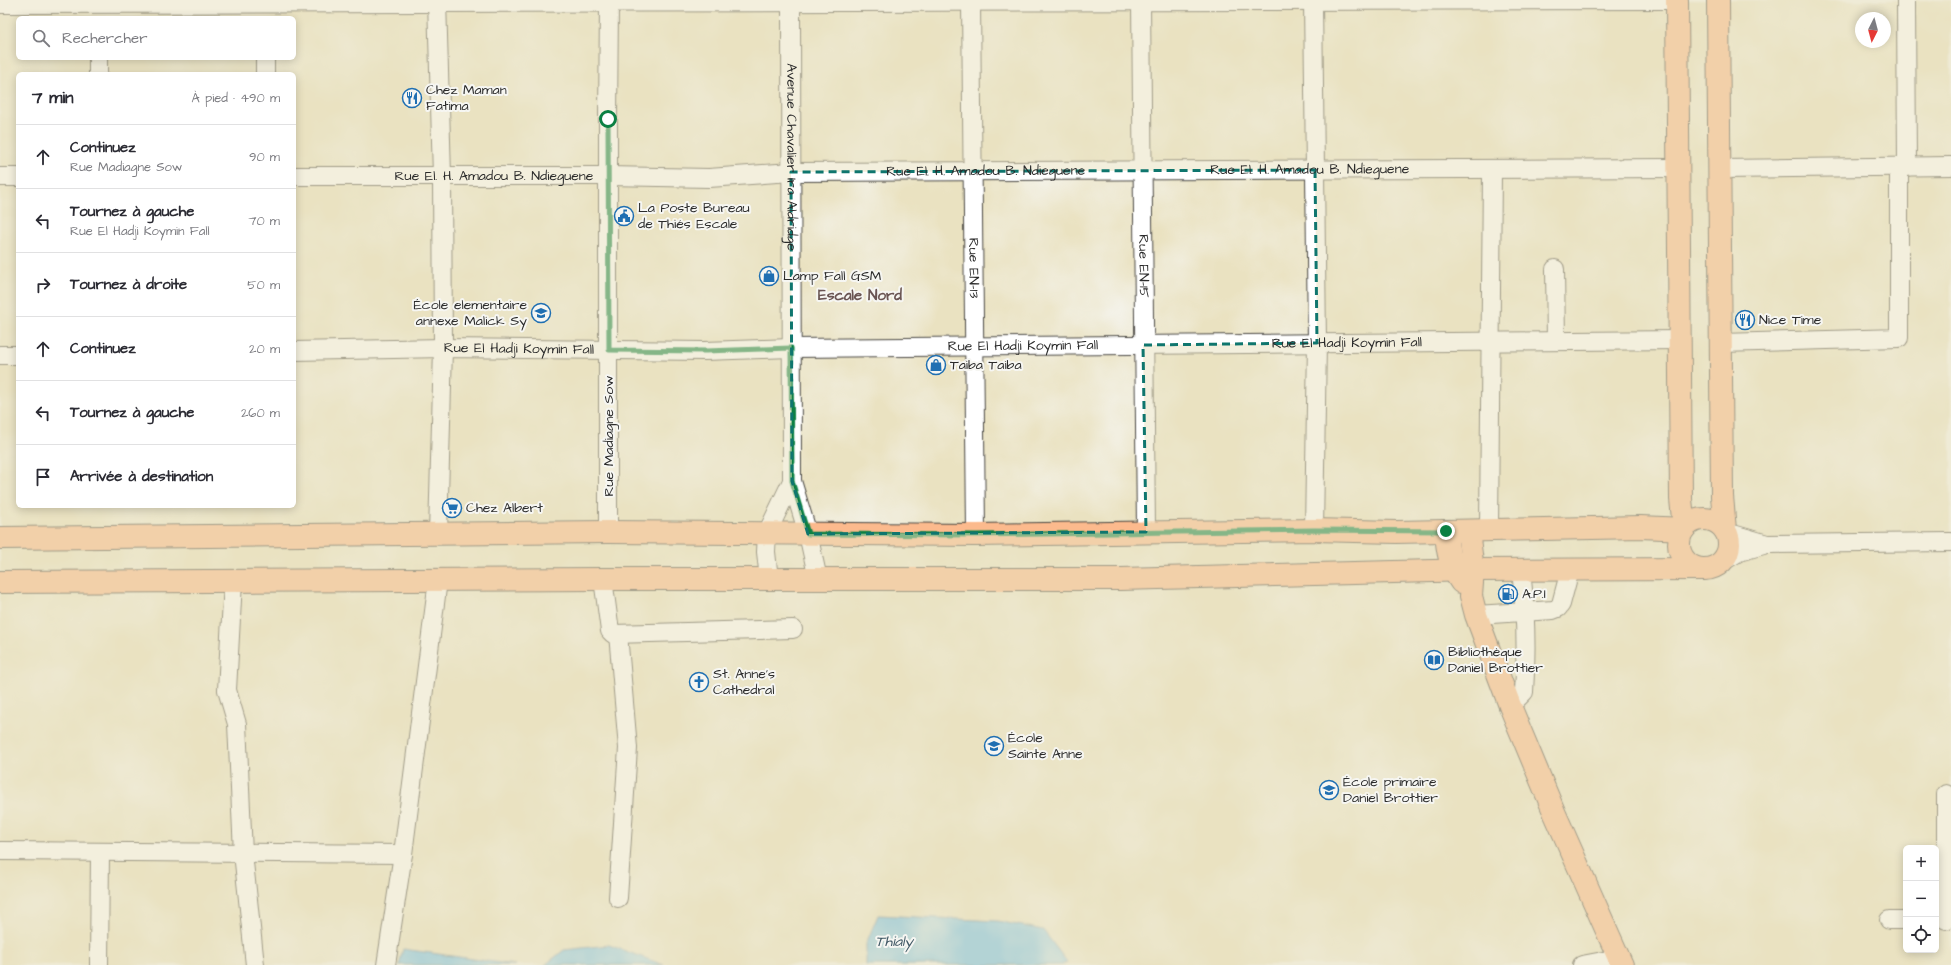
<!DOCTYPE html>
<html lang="fr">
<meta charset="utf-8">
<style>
:root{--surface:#fff;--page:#f2f2f3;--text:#2b2b33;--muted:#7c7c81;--line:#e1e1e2}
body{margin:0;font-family:"Architects Daughter",sans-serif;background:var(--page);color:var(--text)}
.controls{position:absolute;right:12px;bottom:12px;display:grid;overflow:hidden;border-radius:6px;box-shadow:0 2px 10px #0003}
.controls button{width:36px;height:36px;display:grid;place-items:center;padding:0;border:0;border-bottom:1px solid var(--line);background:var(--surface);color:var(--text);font:20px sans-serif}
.compass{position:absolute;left:1855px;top:12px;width:36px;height:36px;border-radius:50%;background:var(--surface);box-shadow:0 2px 10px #0003;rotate:186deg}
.stop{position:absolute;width:12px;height:12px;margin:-9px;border:3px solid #0b8043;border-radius:50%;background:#fff}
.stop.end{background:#0b8043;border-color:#fff;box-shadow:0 1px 4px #0008}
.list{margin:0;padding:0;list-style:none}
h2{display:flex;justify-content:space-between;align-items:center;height:52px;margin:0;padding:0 16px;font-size:17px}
h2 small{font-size:13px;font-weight:400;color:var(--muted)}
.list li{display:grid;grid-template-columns:26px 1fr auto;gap:12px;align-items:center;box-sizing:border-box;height:64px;padding:0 16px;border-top:1px solid var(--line)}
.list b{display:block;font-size:15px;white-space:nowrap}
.list p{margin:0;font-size:13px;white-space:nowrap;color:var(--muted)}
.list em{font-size:13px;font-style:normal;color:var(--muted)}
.icon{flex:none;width:22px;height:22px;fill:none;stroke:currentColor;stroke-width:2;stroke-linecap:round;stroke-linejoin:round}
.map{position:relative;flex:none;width:1951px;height:965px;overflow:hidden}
.search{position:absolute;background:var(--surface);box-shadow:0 2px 10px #0003;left:16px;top:16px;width:280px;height:44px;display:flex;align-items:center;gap:10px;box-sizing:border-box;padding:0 14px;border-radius:6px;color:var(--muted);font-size:15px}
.panel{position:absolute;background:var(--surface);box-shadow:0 2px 10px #0003;left:16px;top:72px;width:280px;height:436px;border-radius:6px}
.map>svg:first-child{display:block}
.water{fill:#72c1ed;stroke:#4e768c}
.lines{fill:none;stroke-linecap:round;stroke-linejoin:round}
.minor-casing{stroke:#484642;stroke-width:20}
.major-casing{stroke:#484642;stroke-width:24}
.minor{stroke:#fff;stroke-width:18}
.major{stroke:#fcba8d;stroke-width:22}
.route{stroke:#0b8043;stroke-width:5}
.marked{fill:none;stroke:#0f766e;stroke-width:3;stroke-dasharray:8 5;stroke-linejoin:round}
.labels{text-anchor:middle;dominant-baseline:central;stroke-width:4;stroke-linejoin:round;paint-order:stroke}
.poi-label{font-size:14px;fill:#2b2b2b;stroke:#f6f6f2;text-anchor:start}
.street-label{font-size:14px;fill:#2b2b2b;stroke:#f6f6f2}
.neighbourhood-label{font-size:15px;font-weight:bold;fill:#6a5553;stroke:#f6f6f2}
.water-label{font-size:15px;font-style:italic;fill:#405865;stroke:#f6f6f2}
</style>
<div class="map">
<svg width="1951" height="965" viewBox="0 0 1951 965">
<rect width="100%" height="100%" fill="#f6f6f2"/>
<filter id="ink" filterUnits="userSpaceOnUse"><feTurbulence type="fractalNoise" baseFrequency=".025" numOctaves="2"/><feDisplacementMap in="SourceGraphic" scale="8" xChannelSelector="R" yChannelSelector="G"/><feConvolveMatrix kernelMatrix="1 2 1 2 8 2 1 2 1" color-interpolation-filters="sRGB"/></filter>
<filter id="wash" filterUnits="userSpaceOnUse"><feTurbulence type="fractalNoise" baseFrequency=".012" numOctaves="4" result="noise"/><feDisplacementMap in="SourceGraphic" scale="16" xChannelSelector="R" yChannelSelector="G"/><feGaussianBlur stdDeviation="0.9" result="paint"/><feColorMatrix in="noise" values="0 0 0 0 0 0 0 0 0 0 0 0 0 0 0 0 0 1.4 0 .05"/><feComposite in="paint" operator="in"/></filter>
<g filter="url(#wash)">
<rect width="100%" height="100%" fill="#eae2c1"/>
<g class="water">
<polygon points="878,915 997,921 1043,930 1067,962 1062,965 866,965 866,944"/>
<polygon points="609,945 664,965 545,965 564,950"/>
<polygon points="403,949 515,965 399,965"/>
</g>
</g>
<g filter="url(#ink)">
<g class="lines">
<g class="minor-casing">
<g id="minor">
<polyline points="437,0 442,176 443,348 438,534"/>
<path id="s1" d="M791,0L792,481L808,534L818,579"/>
<polyline points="1313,0 1317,343 1314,530"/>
<polyline points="1906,0 1907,167"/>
<path id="s2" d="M971,1L976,535"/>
<path id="s3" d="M1141,1L1146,532"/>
<polyline points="0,4 1673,0"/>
<polyline points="265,58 265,74"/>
<polyline points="98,74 98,58"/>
<polyline points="1720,169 1951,166"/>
<path id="s4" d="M294,176H608L709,178L791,172L1678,168"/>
<polyline points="0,177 18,177"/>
<polyline points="1555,269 1556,341"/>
<polyline points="1721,343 1899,338 1899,167"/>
<path id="s5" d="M294,351L443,348L705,351L791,348L1680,340"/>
<polyline points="0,355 18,355"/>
<polyline points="1489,530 1492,169"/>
<polyline points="608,532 608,119 609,4"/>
<polyline points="1726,532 1767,544 1951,542"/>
<polyline points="1722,562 1739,552 1767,544"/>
<polyline points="603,579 610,631 613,634 793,629"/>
<polyline points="769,579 766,552 767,533 792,481"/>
<polyline points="233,582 227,690 237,724 243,853 255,965"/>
<polyline points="1476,615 1553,610 1558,608 1561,604 1570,570"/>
<polyline points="618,634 628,748 618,898"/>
<path d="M1510,706L1524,692C1527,649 1526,613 1521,570"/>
<polyline points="0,851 403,854"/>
<polyline points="1889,920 1906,920"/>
<polyline points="1946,920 1946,794"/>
<polyline points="99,965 100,852"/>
<polyline points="386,965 403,854 438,580"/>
<polyline points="1582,965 1619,958"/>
</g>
</g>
<g class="major-casing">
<g id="major">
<polyline points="1718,0 1722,496 1725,530"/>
<circle cx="1704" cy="544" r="25"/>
<path d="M1446,531C1447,550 1450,567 1461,582"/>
<polyline points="1468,531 1473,570 1471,596 1476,615 1510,706 1555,814 1622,965"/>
<polyline points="0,538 608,532 976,535 1314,530 1396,532 1641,527 1684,529 1681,499 1677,0"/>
<polyline points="0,582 603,579 1120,579 1473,570 1703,569"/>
</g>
</g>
<use href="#minor" class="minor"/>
<use href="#major" class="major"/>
</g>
</g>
<g class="lines" filter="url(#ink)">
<polyline class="route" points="608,119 609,350 706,351 791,348 792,481 808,534 976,535 1314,530 1446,531"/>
</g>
<path d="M0 0H1951V965H0ZM1315,170L1317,343L1143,345L1146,532L808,534L792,481L791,172Z" fill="#eae2c1" fill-opacity=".55" fill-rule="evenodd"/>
<path class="marked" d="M1315,170L1317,343L1143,345L1146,532L808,534L792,481L791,172Z"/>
<defs>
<g id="restaurant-ring" transform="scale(1)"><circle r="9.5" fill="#f6f6f2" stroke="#1f6fb2" stroke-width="1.5"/><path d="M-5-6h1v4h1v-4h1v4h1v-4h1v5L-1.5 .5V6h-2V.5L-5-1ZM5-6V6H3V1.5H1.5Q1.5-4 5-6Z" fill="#1f6fb2"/></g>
<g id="civic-ring" transform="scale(1)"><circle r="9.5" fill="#f6f6f2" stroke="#1f6fb2" stroke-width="1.5"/><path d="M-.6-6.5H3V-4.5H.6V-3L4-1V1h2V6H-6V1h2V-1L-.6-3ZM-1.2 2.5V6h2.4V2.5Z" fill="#1f6fb2"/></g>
<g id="shop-ring" transform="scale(1)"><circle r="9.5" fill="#f6f6f2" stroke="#1f6fb2" stroke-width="1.5"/><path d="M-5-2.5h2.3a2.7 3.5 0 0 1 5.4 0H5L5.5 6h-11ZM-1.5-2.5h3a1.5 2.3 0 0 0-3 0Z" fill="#1f6fb2"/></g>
<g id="school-ring" transform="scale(1)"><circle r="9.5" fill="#f6f6f2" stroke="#1f6fb2" stroke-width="1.5"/><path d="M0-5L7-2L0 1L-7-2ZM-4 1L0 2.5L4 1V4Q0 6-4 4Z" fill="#1f6fb2"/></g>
<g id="supermarket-ring" transform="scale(1)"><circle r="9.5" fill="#f6f6f2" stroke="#1f6fb2" stroke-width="1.5"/><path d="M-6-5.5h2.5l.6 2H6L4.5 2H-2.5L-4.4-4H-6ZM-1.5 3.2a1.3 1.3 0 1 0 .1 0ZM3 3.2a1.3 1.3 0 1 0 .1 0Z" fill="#1f6fb2"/></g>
<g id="fuel-ring" transform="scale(1)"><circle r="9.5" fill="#f6f6f2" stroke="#1f6fb2" stroke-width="1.5"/><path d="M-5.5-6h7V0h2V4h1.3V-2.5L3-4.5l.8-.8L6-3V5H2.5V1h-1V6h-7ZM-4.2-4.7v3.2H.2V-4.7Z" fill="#1f6fb2"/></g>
<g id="library-ring" transform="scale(1)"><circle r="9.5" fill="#f6f6f2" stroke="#1f6fb2" stroke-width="1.5"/><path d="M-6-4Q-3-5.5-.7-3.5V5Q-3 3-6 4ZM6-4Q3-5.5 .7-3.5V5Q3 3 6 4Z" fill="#1f6fb2"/></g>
<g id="church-ring" transform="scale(1)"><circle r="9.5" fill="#f6f6f2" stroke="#1f6fb2" stroke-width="1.5"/><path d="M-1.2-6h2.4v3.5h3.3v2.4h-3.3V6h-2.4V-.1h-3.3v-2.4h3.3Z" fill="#1f6fb2"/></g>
</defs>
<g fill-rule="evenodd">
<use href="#restaurant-ring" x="412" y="98"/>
<use href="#civic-ring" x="624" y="216"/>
<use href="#shop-ring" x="769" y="276"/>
<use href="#school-ring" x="541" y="313"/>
<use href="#restaurant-ring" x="1745" y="320"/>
<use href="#shop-ring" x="936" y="365"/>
<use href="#supermarket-ring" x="452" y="508"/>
<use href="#fuel-ring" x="1508" y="594"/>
<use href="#library-ring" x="1434" y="660"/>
<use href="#church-ring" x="699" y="682"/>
<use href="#school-ring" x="994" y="746"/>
<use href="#school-ring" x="1329" y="790"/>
</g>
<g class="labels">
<g class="poi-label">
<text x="426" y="90">Chez Maman<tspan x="426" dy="16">Fatima</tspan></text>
<text x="638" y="208">La Poste Bureau<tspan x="638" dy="16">de Thiés Escale</tspan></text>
<text x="783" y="276">Lamp Fall GSM</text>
<text x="527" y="305" text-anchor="end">École elementaire<tspan x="527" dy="16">annexe Malick Sy</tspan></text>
<text x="1759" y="320">Nice Time</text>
<text x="950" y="365">Taiba Taiba</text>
<text x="466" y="508">Chez Albert</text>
<text x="1522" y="594">A.P.I</text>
<text x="1448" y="652">Bibliothèque<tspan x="1448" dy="16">Daniel Brottier</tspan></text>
<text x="713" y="674">St. Anne's<tspan x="713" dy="16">Cathedral</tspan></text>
<text x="1008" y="738">École<tspan x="1008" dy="16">Sainte Anne</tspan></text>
<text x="1343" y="782">École primaire<tspan x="1343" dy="16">Daniel Brottier</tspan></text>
</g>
<g class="street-label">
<text stroke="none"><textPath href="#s1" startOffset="157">Avenue Chavalier Ira Aldridge</textPath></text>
<text stroke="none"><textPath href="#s4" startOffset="1016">Rue El. H. Amadou B. Ndieguene</textPath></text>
<text stroke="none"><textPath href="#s4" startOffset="692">Rue El. H. Amadou B. Ndieguene</textPath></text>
<text stroke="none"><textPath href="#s4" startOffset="200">Rue El. H. Amadou B. Ndieguene</textPath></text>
<text stroke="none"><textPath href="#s3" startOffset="265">Rue EN-15</textPath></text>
<text stroke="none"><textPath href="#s2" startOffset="267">Rue EN-13</textPath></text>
<text stroke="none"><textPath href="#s5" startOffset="1053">Rue El Hadji Koymin Fall</textPath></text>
<text stroke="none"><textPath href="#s5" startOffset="729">Rue El Hadji Koymin Fall</textPath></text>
<text stroke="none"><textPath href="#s5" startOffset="225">Rue El Hadji Koymin Fall</textPath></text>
<text transform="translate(609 436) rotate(-90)">Rue Madiagne Sow</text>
</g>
<g class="neighbourhood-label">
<text x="860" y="295">Escale Nord</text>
</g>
<g class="water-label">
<text x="894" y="941">Thialy</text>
</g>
</g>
</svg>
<div class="controls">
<button>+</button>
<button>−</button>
<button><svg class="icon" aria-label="locate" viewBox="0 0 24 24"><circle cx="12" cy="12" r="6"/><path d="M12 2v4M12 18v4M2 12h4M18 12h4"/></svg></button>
</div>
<svg class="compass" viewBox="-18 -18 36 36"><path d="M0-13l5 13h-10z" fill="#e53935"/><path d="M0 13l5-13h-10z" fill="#7c7c81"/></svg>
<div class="stop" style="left:608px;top:119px"></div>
<div class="stop end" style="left:1446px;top:531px"></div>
<div class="search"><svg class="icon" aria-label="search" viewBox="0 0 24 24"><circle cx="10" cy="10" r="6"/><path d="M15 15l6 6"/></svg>Rechercher</div>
<section class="panel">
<h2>7 min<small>À pied · 490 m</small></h2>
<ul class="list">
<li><svg class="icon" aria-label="ahead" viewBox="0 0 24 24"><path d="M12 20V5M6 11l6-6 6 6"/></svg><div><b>Continuez</b><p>Rue Madiagne Sow</p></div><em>90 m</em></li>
<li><svg class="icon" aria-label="left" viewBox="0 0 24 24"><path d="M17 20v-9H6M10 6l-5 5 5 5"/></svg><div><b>Tournez à gauche</b><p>Rue El Hadji Koymin Fall</p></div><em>70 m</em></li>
<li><svg class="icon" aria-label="right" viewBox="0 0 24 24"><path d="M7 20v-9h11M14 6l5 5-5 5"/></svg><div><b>Tournez à droite</b></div><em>50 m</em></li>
<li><svg class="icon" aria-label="ahead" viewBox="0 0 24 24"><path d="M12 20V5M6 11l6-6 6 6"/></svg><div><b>Continuez</b></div><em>20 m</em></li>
<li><svg class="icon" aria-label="left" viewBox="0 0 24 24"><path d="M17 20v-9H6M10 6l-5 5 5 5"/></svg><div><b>Tournez à gauche</b></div><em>260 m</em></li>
<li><svg class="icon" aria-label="arrive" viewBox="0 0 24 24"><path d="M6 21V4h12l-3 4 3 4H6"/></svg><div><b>Arrivée à destination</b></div></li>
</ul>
</section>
</div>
